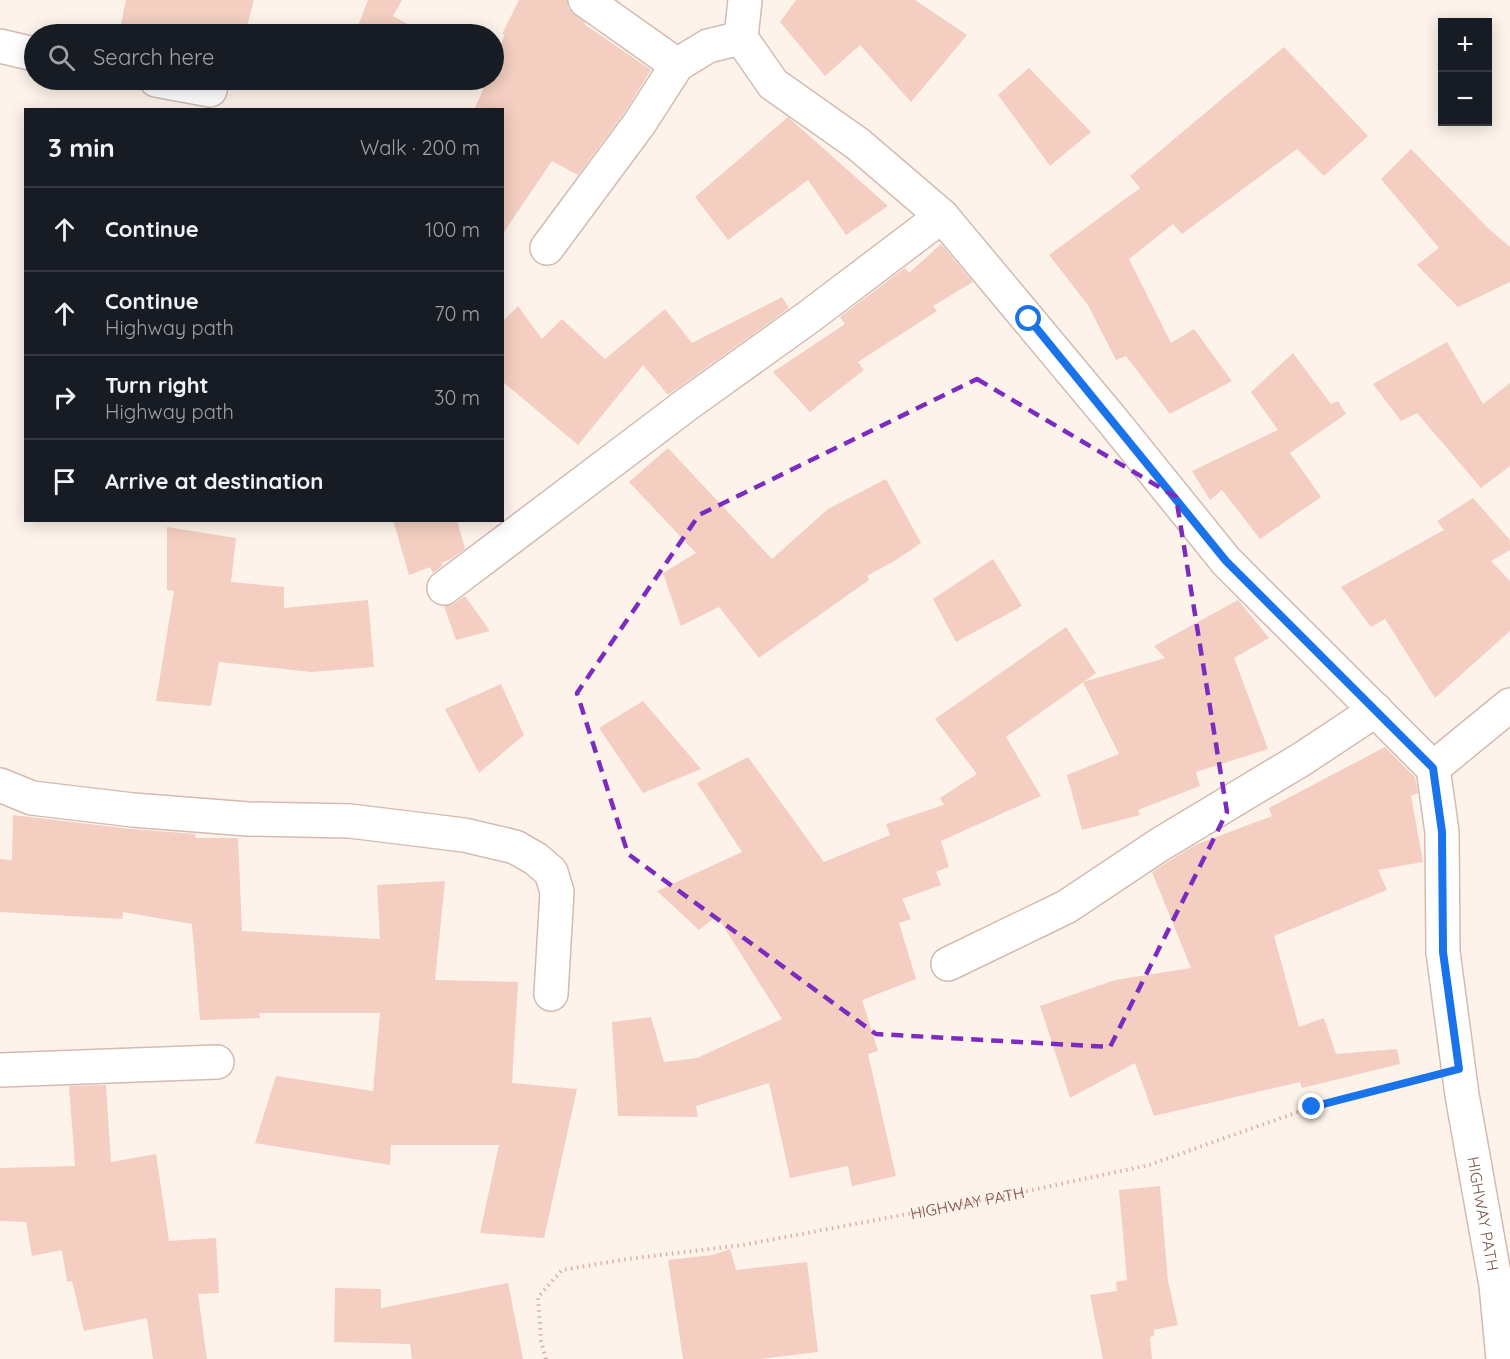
<!DOCTYPE html>
<meta charset="utf-8">
<style>
:root{--surface:#171b24;--page:#20242c;--text:#f1f3f6;--muted:#9ea1a6;--line:#363941}
body{margin:0;font-family:Quicksand,sans-serif;background:var(--page);color:var(--text)}
.controls{position:absolute;right:18px;top:18px;display:grid;overflow:hidden;border-radius:0px;box-shadow:0 3px 15px #0003}
.controls button{width:54px;height:54px;display:grid;place-items:center;padding:0;border:0;border-bottom:2px solid var(--line);background:var(--surface);color:var(--text);font:30px sans-serif}
.stop{position:absolute;width:18px;height:18px;margin:-14px;border:4px solid #1a73e8;border-radius:50%;background:#fff}
.stop.end{background:#1a73e8;border-color:#fff;box-shadow:0 2px 6px #0008}
.list{margin:0;padding:0;list-style:none}
h2{display:flex;justify-content:space-between;align-items:center;height:78px;margin:0;padding:0 24px;font-size:26px}
h2 small{font-size:20px;font-weight:400;color:var(--muted)}
.list li{display:grid;grid-template-columns:39px 1fr auto;gap:18px;align-items:center;box-sizing:border-box;height:84px;padding:0 24px;border-top:2px solid var(--line)}
.list b{display:block;font-size:22px;white-space:nowrap}
.list p{margin:0;font-size:20px;white-space:nowrap;color:var(--muted)}
.list em{font-size:20px;font-style:normal;color:var(--muted)}
.icon{flex:none;width:33px;height:33px;fill:none;stroke:currentColor;stroke-width:2;stroke-linecap:round;stroke-linejoin:round}
.map{position:relative;flex:none;width:1510px;height:1359px;overflow:hidden}
.search{position:absolute;background:var(--surface);box-shadow:0 3px 15px #0003;left:24px;top:24px;width:480px;height:66px;display:flex;align-items:center;gap:15px;box-sizing:border-box;padding:0 21px;border-radius:33px;color:var(--muted);font-size:22px}
.panel{position:absolute;background:var(--surface);box-shadow:0 3px 15px #0003;left:24px;top:108px;width:480px;height:414px;border-radius:0px}
.map>svg:first-child{display:block}
.building{fill:#f3cec1}
.lines{fill:none;stroke-linecap:round;stroke-linejoin:round}
.minor-casing{stroke:#d3bbb1;stroke-width:36}
.path{stroke:#d9b1a3;stroke-width:4;stroke-dasharray:1.5 4.5;stroke-linecap:butt}
.minor{stroke:#fff;stroke-width:33}
.route{stroke:#1a73e8;stroke-width:8}
.marked{fill:none;stroke:#7b2cbf;stroke-width:4.5;stroke-dasharray:12 8;stroke-linejoin:round}
.labels{text-anchor:middle;dominant-baseline:central;stroke-width:6;stroke-linejoin:round;paint-order:stroke}
.street-label{font-size:16px;fill:#79564c;stroke:#fff7f1}
</style>
<div class="map">
<svg width="1510" height="1359" viewBox="0 0 1510 1359">
<rect width="100%" height="100%" fill="#fdf3ea"/>
<g class="building">
<polygon points="126,0 254,0 245,34 119,34"/>
<polygon points="368,0 402,0 393,16 426,34 355,34"/>
<polygon points="519,0 567,0 568,8 585,23 584,24 651,70 624,113 578,175 552,161 502,235 502,110 474,110 487,80 494,80 494,63 505,34 502,34"/>
<polygon points="796,0 915,0 967,35 911,102 860,45 825,76 780,22"/>
<polygon points="1284,47 1368,136 1324,176 1297,149 1182,234 1173,224 1129,259 1171,343 1194,329 1232,381 1170,414 1126,356 1116,360 1088,305 1049,255 1140,188 1130,176"/>
<polygon points="1029,68 1091,132 1050,166 998,95"/>
<polygon points="788,117 888,206 846,235 808,180 728,240 695,197"/>
<polygon points="1411,149 1489,229 1510,247 1510,282 1458,307 1417,265 1439,248 1381,179"/>
<polygon points="941,244 973,282 933,306 937,311 858,362 864,370 810,412 773,372 845,324 840,317 905,268 909,273"/>
<polygon points="782,297 789,308 668,395 643,365 578,445 502,381 502,322 518,306 542,339 562,319 605,359 665,309 692,343"/>
<polygon points="1447,342 1483,404 1510,383 1510,466 1481,488 1417,413 1401,421 1373,384"/>
<polygon points="1293,353 1331,404 1338,401 1346,414 1290,453 1321,497 1260,539 1222,490 1210,500 1192,471 1278,430 1251,392"/>
<polygon points="668,448 772,559 828,509 886,479 921,543 896,560 867,576 869,580 759,658 719,607 681,626 663,573 696,553 629,482"/>
<polygon points="1473,498 1510,540 1510,550 1491,561 1510,581 1510,631 1435,698 1385,619 1371,627 1341,587 1444,530 1437,521"/>
<polygon points="393,520 457,520 465,549 451,559 441,563 443,565 433,573 430,567 409,575"/>
<polygon points="167,527 236,538 231,582 284,587 284,608 368,600 374,667 311,672 219,662 211,706 156,701 174,591 167,590"/>
<polygon points="993,559 1022,606 956,642 933,599"/>
<polygon points="465,596 490,631 456,640 444,606 455,603"/>
<polygon points="1238,600 1269,638 1234,658 1268,749 1196,772 1200,786 1138,810 1140,815 1082,830 1067,775 1119,754 1083,682 1165,658 1154,646"/>
<polygon points="1066,627 1096,673 1006,737 1041,796 941,841 949,867 936,872 941,885 902,899 911,919 899,923 916,979 862,1000 878,1051 868,1054 896,1176 852,1186 848,1166 790,1178 769,1083 696,1106 698,1117 618,1116 612,1022 651,1017 664,1062 697,1058 782,1019 717,916 699,930 657,891 742,852 697,783 748,757 824,862 890,835 886,824 944,805 940,798 977,774 935,719"/>
<polygon points="501,684 524,735 479,773 445,709"/>
<polygon points="643,701 701,769 643,793 599,728"/>
<polygon points="1385,747 1415,777 1418,793 1411,796 1423,862 1378,870 1387,890 1274,936 1299,1027 1324,1018 1336,1054 1397,1049 1400,1064 1302,1088 1300,1082 1154,1116 1135,1063 1070,1098 1040,1006 1115,980 1191,968 1152,872 1195,845 1272,816 1269,808"/>
<polygon points="13,815 131,829 196,834 195,838 238,838 242,931 380,939 377,885 445,881 435,980 518,982 512,1083 577,1089 544,1238 480,1233 499,1145 391,1145 390,1165 255,1143 276,1076 373,1091 380,1013 259,1013 260,1018 200,1020 192,924 123,912 122,919 0,912 0,859 12,860"/>
<polygon points="106,1085 111,1162 156,1154 169,1241 216,1238 219,1293 198,1294 207,1359 153,1359 147,1318 84,1331 72,1281 67,1282 62,1250 32,1256 26,1222 0,1221 0,1168 75,1166 69,1086"/>
<polygon points="1160,1186 1168,1281 1178,1325 1154,1330 1154,1336 1150,1337 1152,1359 1103,1359 1090,1295 1117,1291 1116,1282 1127,1280 1119,1190"/>
<polygon points="730,1249 736,1270 807,1262 818,1352 760,1359 683,1359 668,1260 713,1255"/>
<polygon points="508,1283 523,1359 412,1359 410,1344 334,1342 335,1288 381,1289 381,1308"/>
</g>
<g class="lines">
<g class="minor-casing">
<g id="minor">
<polyline points="585,0 677,65"/>
<path id="s2" d="M745,0L741,38L773,84L858,144L942,216L1113,421L1226,561L1433,768L1442,832L1443,952L1462,1095L1496,1285L1503,1359"/>
<polyline points="0,46 34,54"/>
<polyline points="156,80 210,90"/>
<polyline points="547,248 639,124 677,65 708,46 741,38"/>
<polyline points="444,588 686,405 810,316 942,216"/>
<polyline points="1433,768 1510,705"/>
<polyline points="0,785 32,798 133,810 248,819 350,821 464,835 515,847 536,859 551,872 557,892 551,994"/>
<polyline points="948,964 1066,907 1159,845 1302,759 1376,710"/>
<polyline points="0,1070 217,1062"/>
</g>
</g>
<path class="path" id="s1" d="M546,1359L541,1341L538,1297L562,1270L627,1259L743,1245L1009,1195L1149,1165L1312,1107L1426,1077"/>
<use href="#minor" class="minor"/>
</g>
<g class="lines">
<polyline class="route" points="1029,319 1226,561 1433,768 1442,832 1443,952 1459,1069 1312,1107"/>
</g>
<path class="marked" d="M977,379L1176,497L1227,812L1110,1047L876,1034L628,854L577,693L699,515Z"/>
<g class="labels">
<g class="street-label">
<text stroke="none"><textPath href="#s1" startOffset="510">HIGHWAY PATH</textPath></text>
<text stroke="none"><textPath href="#s2" startOffset="1498">HIGHWAY PATH</textPath></text>
</g>
</g>
</svg>
<div class="controls">
<button>+</button>
<button>−</button>
</div>
<div class="stop" style="left:1029px;top:319px"></div>
<div class="stop end" style="left:1312px;top:1107px"></div>
<div class="search"><svg class="icon" aria-label="search" viewBox="0 0 24 24"><circle cx="10" cy="10" r="6"/><path d="M15 15l6 6"/></svg>Search here</div>
<section class="panel">
<h2>3 min<small>Walk · 200 m</small></h2>
<ul class="list">
<li><svg class="icon" aria-label="ahead" viewBox="0 0 24 24"><path d="M12 20V5M6 11l6-6 6 6"/></svg><div><b>Continue</b></div><em>100 m</em></li>
<li><svg class="icon" aria-label="ahead" viewBox="0 0 24 24"><path d="M12 20V5M6 11l6-6 6 6"/></svg><div><b>Continue</b><p>Highway path</p></div><em>70 m</em></li>
<li><svg class="icon" aria-label="right" viewBox="0 0 24 24"><path d="M7 20v-9h11M14 6l5 5-5 5"/></svg><div><b>Turn right</b><p>Highway path</p></div><em>30 m</em></li>
<li><svg class="icon" aria-label="arrive" viewBox="0 0 24 24"><path d="M6 21V4h12l-3 4 3 4H6"/></svg><div><b>Arrive at destination</b></div></li>
</ul>
</section>
</div>
